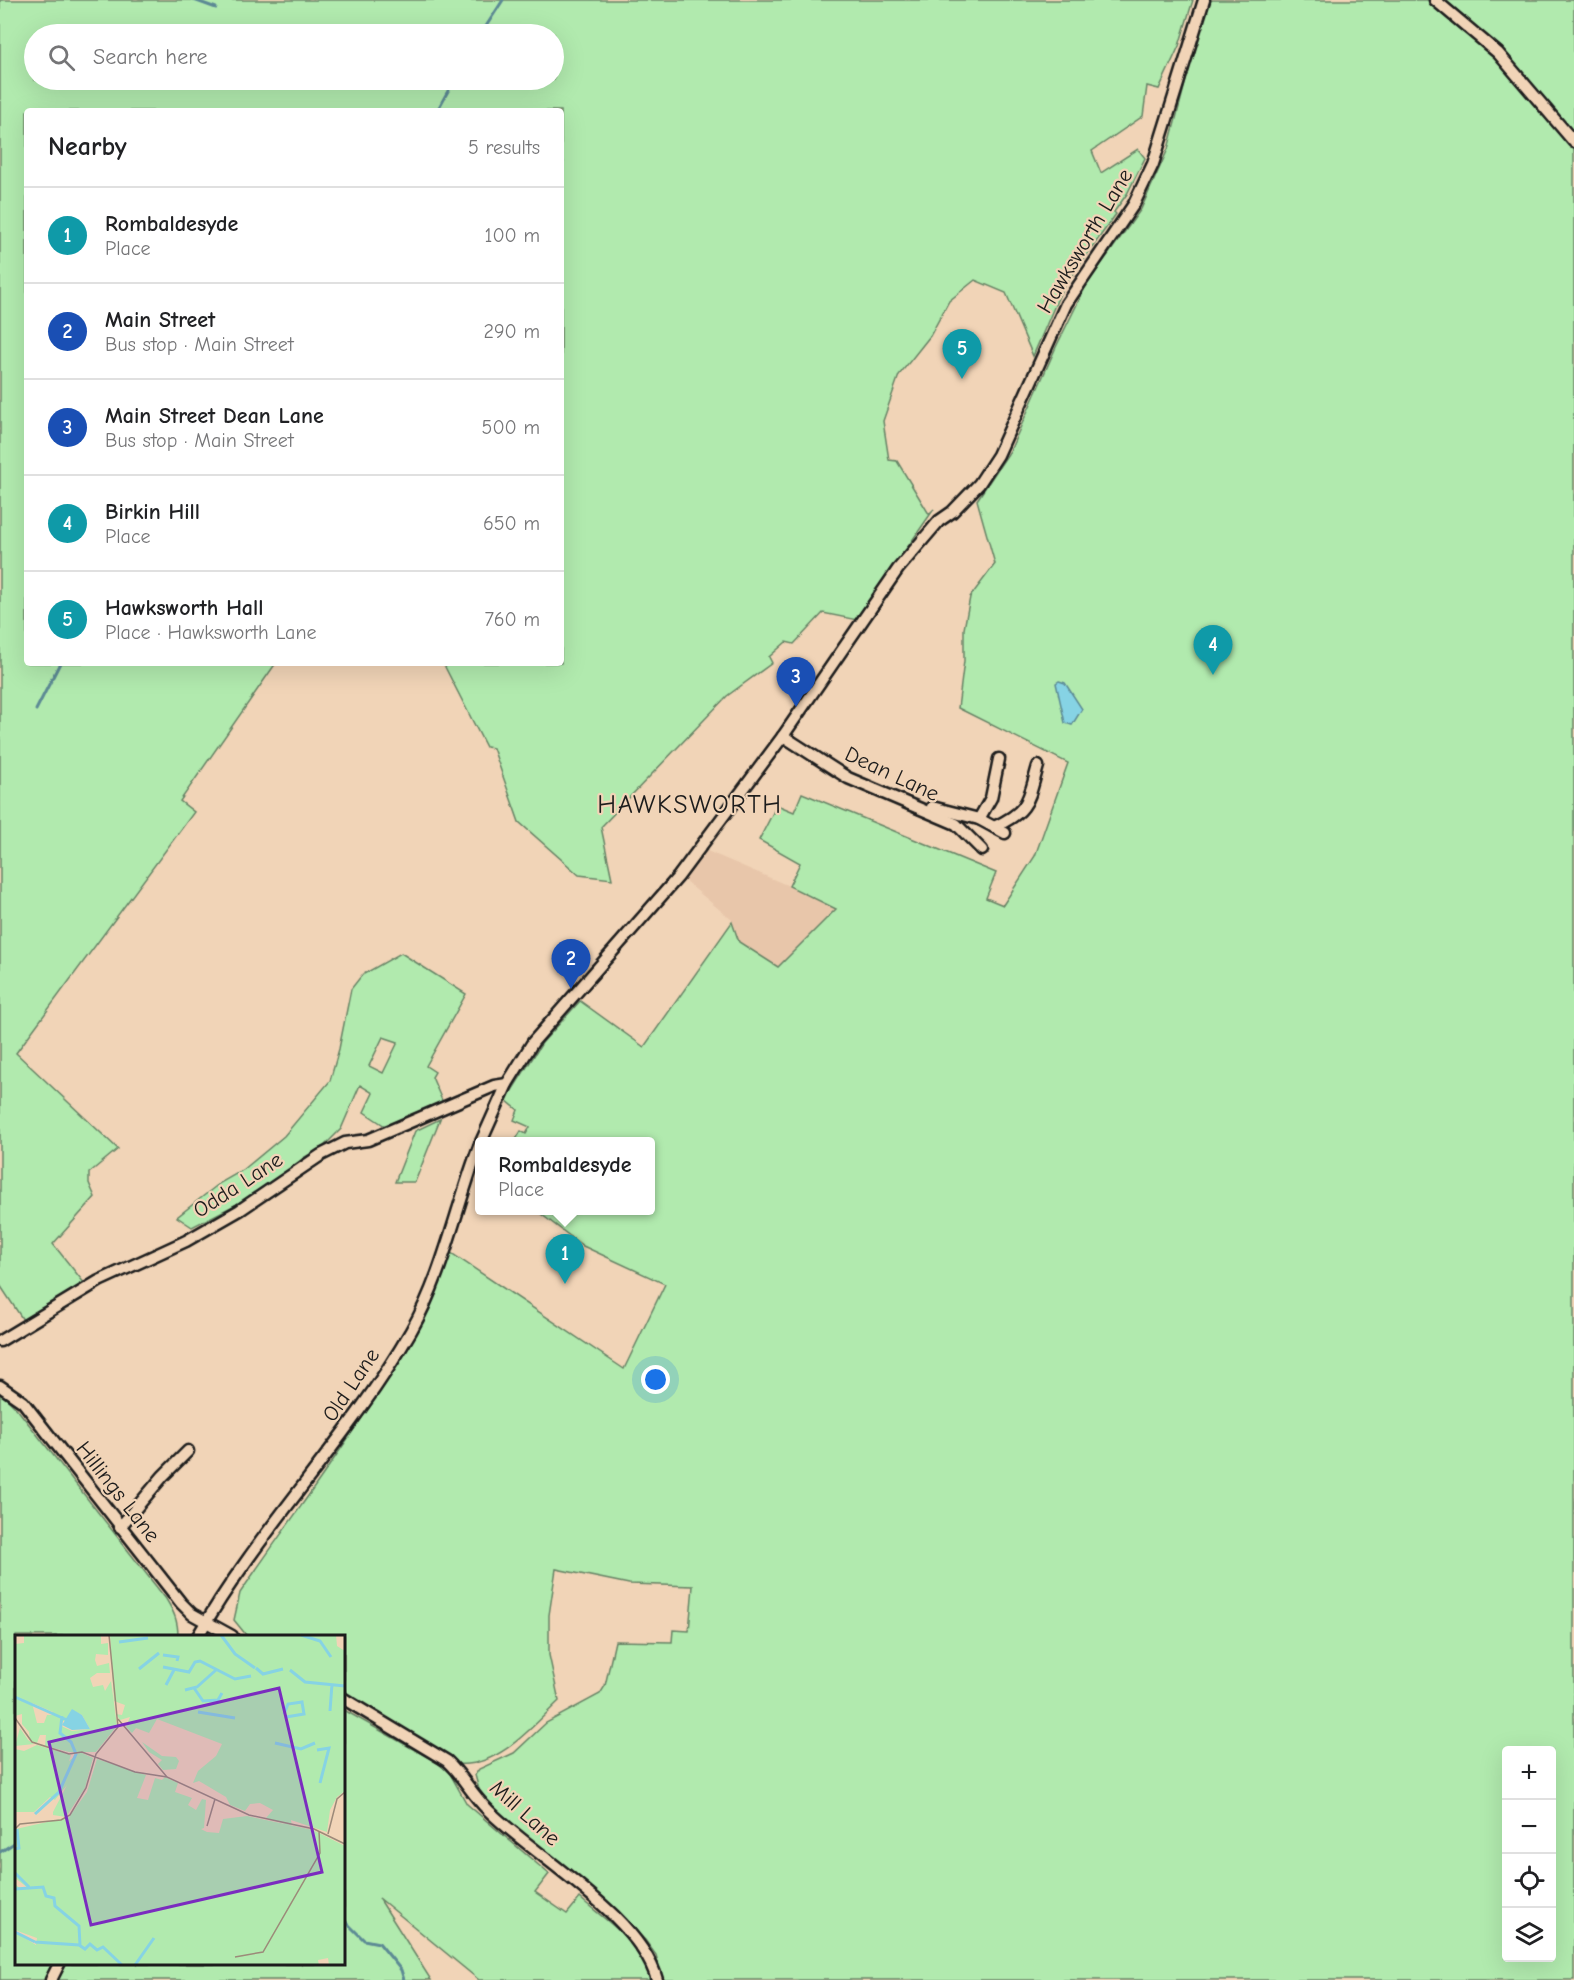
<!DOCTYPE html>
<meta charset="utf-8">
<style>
:root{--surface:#fff;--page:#f2f2f2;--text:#202124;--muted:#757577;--line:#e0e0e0;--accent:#1c1c1c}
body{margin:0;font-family:"Comic Neue",sans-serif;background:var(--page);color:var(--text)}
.controls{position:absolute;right:18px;bottom:18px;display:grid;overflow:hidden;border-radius:6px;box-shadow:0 6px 24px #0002}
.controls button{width:54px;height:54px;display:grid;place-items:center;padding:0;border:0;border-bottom:2px solid var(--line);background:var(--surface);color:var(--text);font:30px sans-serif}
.you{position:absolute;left:656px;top:1380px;width:21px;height:21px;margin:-15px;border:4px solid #fff;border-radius:50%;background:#1a73e8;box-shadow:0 0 0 9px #1a73e833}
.badge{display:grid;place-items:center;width:39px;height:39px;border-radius:50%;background:var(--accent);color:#fff;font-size:20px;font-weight:700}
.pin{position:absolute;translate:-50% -50px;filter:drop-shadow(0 2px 3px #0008)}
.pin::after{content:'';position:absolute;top:32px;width:21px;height:18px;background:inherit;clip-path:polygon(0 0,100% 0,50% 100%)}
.popup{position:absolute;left:475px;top:1137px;width:180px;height:78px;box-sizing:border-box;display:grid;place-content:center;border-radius:6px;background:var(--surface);filter:drop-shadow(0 2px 4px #0005);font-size:20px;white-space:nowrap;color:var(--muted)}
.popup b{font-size:22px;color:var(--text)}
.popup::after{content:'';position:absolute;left:50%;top:100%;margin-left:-12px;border:12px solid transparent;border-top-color:var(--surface)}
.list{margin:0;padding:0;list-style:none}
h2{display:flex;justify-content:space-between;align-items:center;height:78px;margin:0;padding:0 24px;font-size:26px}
h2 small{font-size:20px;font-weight:400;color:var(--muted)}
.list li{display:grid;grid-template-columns:39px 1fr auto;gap:18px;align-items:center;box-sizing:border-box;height:96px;padding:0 24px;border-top:2px solid var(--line)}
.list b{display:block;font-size:22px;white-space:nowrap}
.list p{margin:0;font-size:20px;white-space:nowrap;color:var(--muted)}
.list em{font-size:20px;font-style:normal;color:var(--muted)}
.icon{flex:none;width:33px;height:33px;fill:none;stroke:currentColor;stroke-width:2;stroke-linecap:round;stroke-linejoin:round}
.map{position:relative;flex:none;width:1574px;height:1980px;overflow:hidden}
.search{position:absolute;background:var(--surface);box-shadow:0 6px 24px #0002;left:24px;top:24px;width:540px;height:66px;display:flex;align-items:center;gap:15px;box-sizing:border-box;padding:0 21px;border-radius:33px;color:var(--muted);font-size:22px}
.panel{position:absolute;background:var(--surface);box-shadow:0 6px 24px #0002;left:24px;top:108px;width:540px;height:558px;border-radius:6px}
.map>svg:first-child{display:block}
.built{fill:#e8c6aa}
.green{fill:#b1eaae;stroke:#668365;stroke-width:1.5;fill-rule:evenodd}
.water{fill:#86d3e4;stroke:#5c8a94;stroke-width:1.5}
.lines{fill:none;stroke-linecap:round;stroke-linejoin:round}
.stream{stroke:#5c8a94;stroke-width:3}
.minor-casing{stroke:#1c1c1c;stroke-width:15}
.minor{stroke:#f1d4b7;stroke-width:10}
.labels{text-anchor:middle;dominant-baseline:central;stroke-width:4.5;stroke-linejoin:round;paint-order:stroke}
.street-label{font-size:22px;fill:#1c1c1c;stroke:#f1d4b7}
.quarter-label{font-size:26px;letter-spacing:1.5px;fill:#1c1c1c;stroke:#f1d4b7}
.inset-river{fill:none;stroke:#86d3e4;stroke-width:3}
.inset-road{fill:none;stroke:#9c8a79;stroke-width:1.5}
.view{fill:#7b2cbf;fill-opacity:0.15;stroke:#7b2cbf;stroke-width:3}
.inset-edge{fill:none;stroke:#1c1c1c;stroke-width:3}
</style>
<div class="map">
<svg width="1574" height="1980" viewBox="0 0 1574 1980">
<rect width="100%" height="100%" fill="#f1d4b7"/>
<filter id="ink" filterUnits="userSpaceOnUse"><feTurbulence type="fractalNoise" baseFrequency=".0167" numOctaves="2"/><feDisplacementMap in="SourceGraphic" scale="12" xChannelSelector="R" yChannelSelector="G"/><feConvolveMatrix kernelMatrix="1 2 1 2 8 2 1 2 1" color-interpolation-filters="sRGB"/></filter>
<g filter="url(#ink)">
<polygon class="built" points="707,851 789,886 836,909 778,967 738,942 732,920 684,880"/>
<g class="green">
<path d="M0,0H1193L1179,46L1159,89L1147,86L1143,116L1092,151L1101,173L1138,149L1145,158L1127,194L1114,212L1116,214L1061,291L1033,356L1006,293L975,280L949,301L930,336L899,375L883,421L889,460L897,461L929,514L934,509L857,620L823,613L794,644L786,642L769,657L772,663L727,696L601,827L612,879L579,875L519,822L493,748L486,747L443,663H561V111H27V663H276L180,801L194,812L16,1053L118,1149L89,1173V1183L95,1197L53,1244L85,1284L23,1320L0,1285ZM34,34H554V80H34Z"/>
<path d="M1211,0H1574V1980H663L656,1955L645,1940L575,1876L491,1807L481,1797L475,1775L479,1769L514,1753L546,1723L600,1694L605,1686L615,1641L672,1642L673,1630L689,1631L693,1586L629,1584L556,1569L549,1615V1655L559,1701C533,1726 499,1767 459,1764L350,1696L344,1689V1636H247L234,1620L240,1593C315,1483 401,1377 451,1253L624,1369L665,1284L583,1246L537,1211L650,1210V1142L515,1141L521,1131L526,1134L530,1127L514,1120L518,1110L506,1100L542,1043L580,1001L644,1047L732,922L739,942L778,967L836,909L789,886L800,863L759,840L777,805L794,812L802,793L996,873L986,898L1003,905L1035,856L1068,763L958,708L964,661V629L970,597L995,564L977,500L1010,451L1056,347L1087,284L1141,209L1168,149L1201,23ZM1506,1750H1552V1958H1506Z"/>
<path d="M401,953L466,994L426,1066L435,1072L432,1077L444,1105L388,1128L364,1112L373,1093L360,1085L341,1129L324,1146L303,1158L274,1185L192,1227L177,1217L220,1183L243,1170L284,1136L330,1081L339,1049L351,989L362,975ZM383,1037L398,1042L383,1073L369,1066Z"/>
<polygon points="440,1119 415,1182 395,1182 415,1131"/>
<path d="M0,1392L17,1409L166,1599C174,1612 178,1621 178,1636H16V1964H54L46,1980H0Z"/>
<path d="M344,1710L438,1763L450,1774L467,1804L549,1874L535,1892L567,1914L580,1898C607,1922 642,1942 650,1980H479L379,1898L431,1980H58L67,1964H344Z"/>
</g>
<polygon class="water" points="1059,681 1065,683 1082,709 1072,725 1065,723 1056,683"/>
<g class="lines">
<g class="stream">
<polyline points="194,0 216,8"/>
<polyline points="481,34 503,0"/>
<polyline points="437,111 454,80"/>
<polyline points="561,158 563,162"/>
<polyline points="36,710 60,663"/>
<polyline points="0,1852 16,1842"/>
<polyline points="344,1920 364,1940 379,1943 401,1970 404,1980"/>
</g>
<g class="minor-casing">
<g id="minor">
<polyline points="1435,0 1498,53 1574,142"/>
<polyline points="783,736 848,778 956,824 982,850"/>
<polyline points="932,807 979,819 1005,833"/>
<polyline points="979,819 991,798 999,759"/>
<path d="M994,827C1030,811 1028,800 1038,766"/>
<polyline points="481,1142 507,1084 533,1042 678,877 783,736 898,569 939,521 952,512 979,484 998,455 1066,304 1134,204 1153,164 1204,0"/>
<polyline points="0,1341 99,1281 186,1241 240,1210 321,1155 345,1143 368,1140 494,1086 507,1084"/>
<polyline points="0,1386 23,1402 181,1603 192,1614 232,1636"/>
<polyline points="120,1527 163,1476 188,1451"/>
<path d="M198,1636C259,1529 349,1439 411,1331C444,1273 456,1206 480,1144"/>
<path d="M344,1699L447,1761C463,1776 472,1795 488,1810C535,1857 640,1916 657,1980"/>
<polyline points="51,1980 59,1964"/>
</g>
</g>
<use href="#minor" class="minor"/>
</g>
</g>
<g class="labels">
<g class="street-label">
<text transform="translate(1085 241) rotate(-59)">Hawksworth Lane</text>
<text transform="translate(892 774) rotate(25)">Dean Lane</text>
<text transform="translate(238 1185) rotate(-33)">Odda Lane</text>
<text transform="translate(351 1385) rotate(-56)">Old Lane</text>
<text transform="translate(118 1492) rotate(52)">Hillings Lane</text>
<text transform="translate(525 1813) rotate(42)">Mill Lane</text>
</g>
<g class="quarter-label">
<text x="690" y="805">HAWKSWORTH</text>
</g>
</g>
<g transform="translate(15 1635)">
<rect width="330" height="330" fill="#f1d4b7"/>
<path d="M9,0H86V9L93,8V20L81,19L80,25L82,31L94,28L95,38H82L75,43L78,52L88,50L90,56L96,46L102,91L81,117H54L30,111L31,100H25L22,108L15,106L14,97L7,89V79L0,81V9L9,8ZM17,68L38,77V80H32L29,88H22ZM57,75L67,80L75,94L57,96L46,91L44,100L45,87L52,85ZM95,0H321L322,11L330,16V156L322,162L315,175L312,197L276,185L277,191L251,183L258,175L245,168L235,169L230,176L215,170L211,162L184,146L178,148L183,136L201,121L207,109L142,84L134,98L121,93L117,98L111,92L115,82L105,85L101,79L107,80L110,70L99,66ZM5,93L13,105L19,109L0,111ZM127,107L147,121L161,122L164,126L161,134L148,135L143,129L147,125L134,117ZM22,110L56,120L54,126L65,117L78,123L70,153L51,182L38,180V177L52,150L40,165L35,162L19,177H0V114L9,116ZM82,124L131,140L122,163L133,165L140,143L147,145L150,142L163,148L160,157L177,163L173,170L181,175L187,164L191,165L189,193L186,194L192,197L204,198L208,184L232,181L298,195L330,211V330H314L313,323L303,325L304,330H0V297L21,310L22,303L0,295V249L7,255L13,253L0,243L1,194L54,182L72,157Z" fill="#b1eaae" fill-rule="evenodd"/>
<path d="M57,74L67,80L75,94L57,95L47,90Z" fill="#86d3e4"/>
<path class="inset-river" d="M206,0L220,19L240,33M286,0L305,6L316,22M104,7L133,3M148,20L163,22L162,26M148,32L174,37L180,27L185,26L220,44L236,41M241,33L248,39L268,34M124,34L144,18M275,35L290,47L330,51M151,50L160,33M179,53L188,66L203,65L207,58M170,55L182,52L201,35M0,62L52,85M315,76L317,49M183,77L220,83M269,79L273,69L287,67L289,79L271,82M260,108L286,114L300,108M302,115L314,113L305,148M20,179L44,157L61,119L56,107L45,98L47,81M0,214L4,213L2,194M0,238L14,252M0,254L28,252L31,261L39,263L40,271L64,291L65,310M0,297L20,307M20,307L64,310L70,314L75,309L82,315L88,312L107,330M120,330L139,303"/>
<path class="inset-road" d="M0,83L17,107L54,119L67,117L120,137L152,142L234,180L299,194L330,209M103,84L152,142M192,191L200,164M0,194L5,189L46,185L55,180L71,153L81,119L103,92L94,0M313,199L322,164L330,157M220,322L248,317L305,218L304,196"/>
<path class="view" d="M264,53L307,237L76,290L34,107Z"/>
<rect width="330" height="330" class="inset-edge"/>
</g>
</svg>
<div class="controls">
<button>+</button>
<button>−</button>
<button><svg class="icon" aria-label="locate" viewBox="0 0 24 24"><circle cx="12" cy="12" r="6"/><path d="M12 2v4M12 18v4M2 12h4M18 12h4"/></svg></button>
<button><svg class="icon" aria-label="layers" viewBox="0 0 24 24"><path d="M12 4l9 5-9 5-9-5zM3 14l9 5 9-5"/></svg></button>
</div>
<div class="you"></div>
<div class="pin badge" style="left:565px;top:1284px;background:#0f9aa8">1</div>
<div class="popup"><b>Rombaldesyde</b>Place</div>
<div class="pin badge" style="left:571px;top:989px;background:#1a4fb4">2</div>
<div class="pin badge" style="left:796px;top:707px;background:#1a4fb4">3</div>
<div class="pin badge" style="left:1213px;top:675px;background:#0f9aa8">4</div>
<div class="pin badge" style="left:962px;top:379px;background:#0f9aa8">5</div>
<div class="search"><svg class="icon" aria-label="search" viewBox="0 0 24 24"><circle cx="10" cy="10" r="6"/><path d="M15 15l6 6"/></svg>Search here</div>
<section class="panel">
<h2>Nearby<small>5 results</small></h2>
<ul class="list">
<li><span class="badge" style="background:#0f9aa8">1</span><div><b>Rombaldesyde</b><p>Place</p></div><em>100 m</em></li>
<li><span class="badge" style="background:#1a4fb4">2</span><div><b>Main Street</b><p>Bus stop · Main Street</p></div><em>290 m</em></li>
<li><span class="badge" style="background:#1a4fb4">3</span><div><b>Main Street Dean Lane</b><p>Bus stop · Main Street</p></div><em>500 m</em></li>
<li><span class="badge" style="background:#0f9aa8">4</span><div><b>Birkin Hill</b><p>Place</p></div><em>650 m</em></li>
<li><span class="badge" style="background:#0f9aa8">5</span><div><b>Hawksworth Hall</b><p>Place · Hawksworth Lane</p></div><em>760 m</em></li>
</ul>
</section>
</div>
